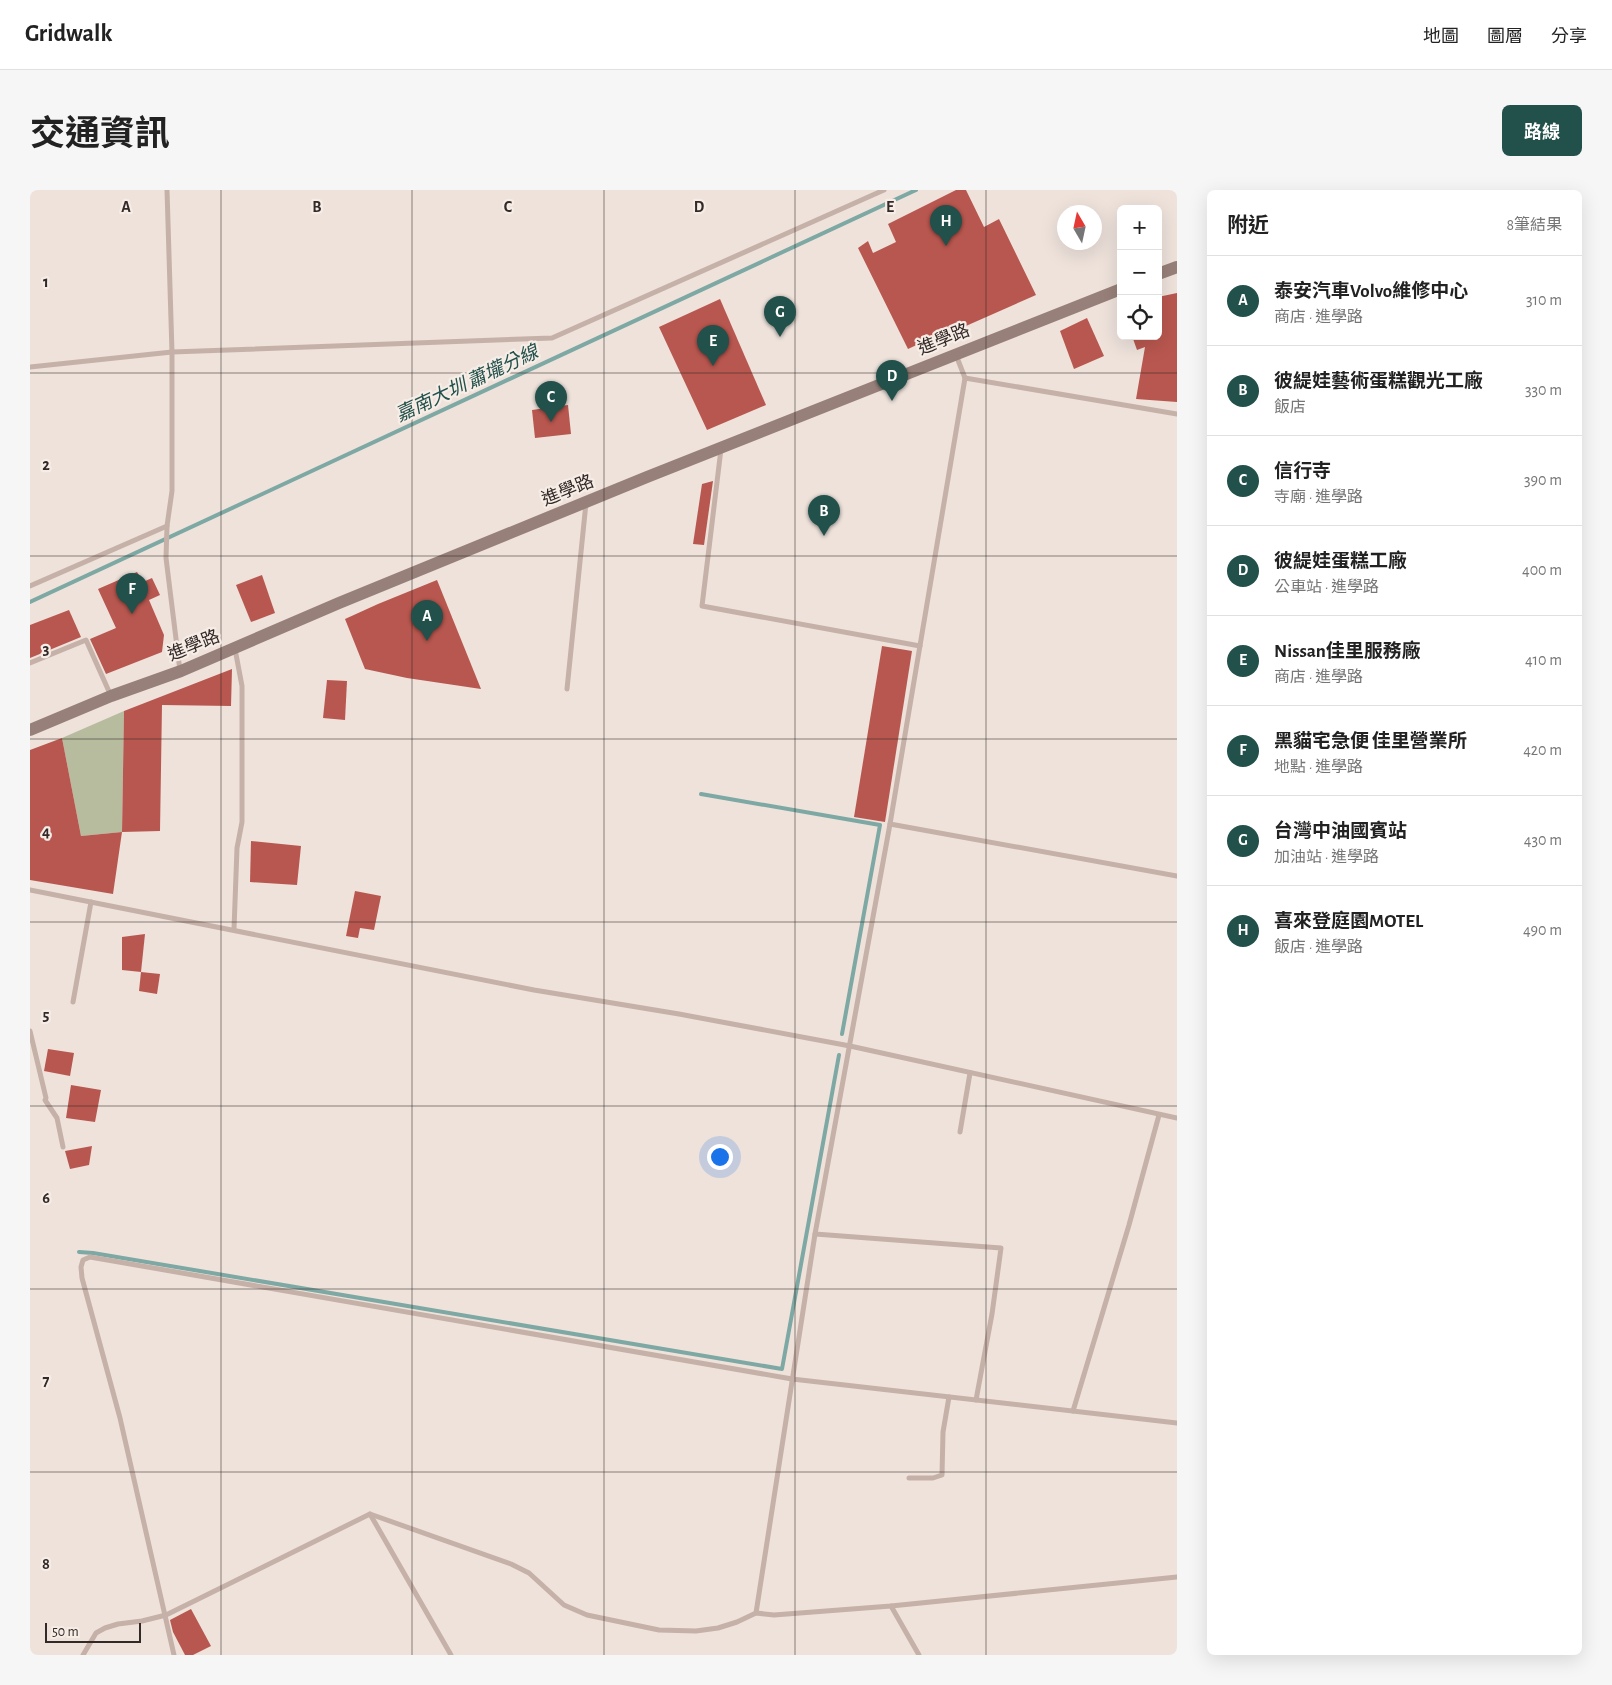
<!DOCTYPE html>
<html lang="zh-TW">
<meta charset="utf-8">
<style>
:root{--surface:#fff;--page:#f6f6f6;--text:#222;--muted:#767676;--line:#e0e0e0;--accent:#22504b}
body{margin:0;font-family:"Alegreya Sans","Noto Sans TC",sans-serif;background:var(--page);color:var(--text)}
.controls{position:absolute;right:15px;top:15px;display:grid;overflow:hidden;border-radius:8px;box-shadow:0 5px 20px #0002}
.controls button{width:45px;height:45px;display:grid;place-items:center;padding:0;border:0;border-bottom:1px solid var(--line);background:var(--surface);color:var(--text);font:25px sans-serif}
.compass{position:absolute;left:1027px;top:15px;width:45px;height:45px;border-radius:50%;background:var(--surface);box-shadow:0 5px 20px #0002;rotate:351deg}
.scale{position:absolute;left:15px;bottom:12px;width:96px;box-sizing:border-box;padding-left:5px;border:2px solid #332927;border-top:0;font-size:14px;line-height:18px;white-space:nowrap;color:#332927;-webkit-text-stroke:4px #f7ede7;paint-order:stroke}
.you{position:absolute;left:689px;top:966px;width:18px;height:18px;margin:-12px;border:4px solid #fff;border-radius:50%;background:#1a73e8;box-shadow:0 0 0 8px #1a73e833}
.badge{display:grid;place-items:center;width:32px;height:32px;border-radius:50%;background:var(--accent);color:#fff;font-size:16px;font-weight:700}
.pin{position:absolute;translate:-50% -41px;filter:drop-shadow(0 1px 2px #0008)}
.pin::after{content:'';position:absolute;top:26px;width:18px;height:15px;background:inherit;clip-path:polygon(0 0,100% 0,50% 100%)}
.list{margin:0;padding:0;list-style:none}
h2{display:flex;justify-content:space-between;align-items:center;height:65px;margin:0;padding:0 20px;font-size:21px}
h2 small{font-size:16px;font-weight:400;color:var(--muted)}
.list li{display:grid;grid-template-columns:32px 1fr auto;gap:15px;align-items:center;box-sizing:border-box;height:90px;padding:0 20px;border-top:1px solid var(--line)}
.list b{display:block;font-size:19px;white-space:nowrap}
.list p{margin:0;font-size:16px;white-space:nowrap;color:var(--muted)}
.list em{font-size:16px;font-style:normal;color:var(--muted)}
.icon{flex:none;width:28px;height:28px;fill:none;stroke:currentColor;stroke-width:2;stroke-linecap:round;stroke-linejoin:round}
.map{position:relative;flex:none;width:1147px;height:1465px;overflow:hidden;border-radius:8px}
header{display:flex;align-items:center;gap:30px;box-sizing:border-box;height:70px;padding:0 25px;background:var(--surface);border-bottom:1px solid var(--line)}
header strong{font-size:24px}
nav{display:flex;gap:28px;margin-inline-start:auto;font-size:18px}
.intro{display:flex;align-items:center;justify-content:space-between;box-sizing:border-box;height:120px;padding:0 30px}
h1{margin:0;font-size:35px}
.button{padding:12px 22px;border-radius:8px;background:var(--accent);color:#fff;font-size:18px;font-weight:700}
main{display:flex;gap:30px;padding:0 30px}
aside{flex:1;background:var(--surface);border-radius:8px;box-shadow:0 5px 20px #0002}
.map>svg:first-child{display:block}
.green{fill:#b6bc9d}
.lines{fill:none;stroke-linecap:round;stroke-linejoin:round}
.stream{stroke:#7da8a3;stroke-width:4}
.building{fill:#b8574f}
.lane{stroke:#c5b1a8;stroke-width:5}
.secondary{stroke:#98807a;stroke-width:12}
.grid{fill:none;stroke:#332927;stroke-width:1;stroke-opacity:0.55}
.labels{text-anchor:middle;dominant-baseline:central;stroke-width:4.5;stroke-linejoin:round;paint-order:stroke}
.street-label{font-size:18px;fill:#332927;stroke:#f7ede7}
.water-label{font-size:19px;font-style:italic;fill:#22504b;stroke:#f7ede7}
.grid-label{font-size:16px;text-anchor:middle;font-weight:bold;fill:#332927;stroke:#f7ede7;stroke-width:4.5;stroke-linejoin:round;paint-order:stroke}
</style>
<header>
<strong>Gridwalk</strong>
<nav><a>地圖</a><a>圖層</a><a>分享</a></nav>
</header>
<div class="intro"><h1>交通資訊</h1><a class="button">路線</a></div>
<main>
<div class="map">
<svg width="1147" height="1465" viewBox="0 0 1147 1465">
<rect width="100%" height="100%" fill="#eee2db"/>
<polygon class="green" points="94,521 92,642 51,646 32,548"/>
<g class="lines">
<g class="stream">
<polyline points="0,412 886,0"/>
<polyline points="671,604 850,635 812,844"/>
<polyline points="49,1062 63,1063 752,1179 809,865"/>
</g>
</g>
<g class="building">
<polygon points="926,0 936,0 954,37 969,29 1006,105 911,147 910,144 878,159 828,58 838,51 843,63 866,52 858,34"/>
<polygon points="1147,103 1147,212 1106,209 1115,157 1107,160 1102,146 1128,146 1128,107"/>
<polygon points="690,109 736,215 677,240 629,137"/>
<polygon points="1057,128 1074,166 1044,179 1030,141"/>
<polygon points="538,215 541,244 505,248 502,220"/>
<polygon points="683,291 674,355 663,354 672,294"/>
<polygon points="107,382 113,392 122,388 130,405 119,410 134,445 132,462 76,484 60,449 86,438 68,399"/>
<polygon points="232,385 245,423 221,432 206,395"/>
<polygon points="407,390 451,499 377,488 335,479 315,429 348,414"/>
<polygon points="39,420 51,447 0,468 0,435"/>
<polygon points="852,456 882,461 855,632 824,627"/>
<polygon points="202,479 201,516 132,515 130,641 92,642 94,521"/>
<polygon points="297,490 317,491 315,530 293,528"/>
<polygon points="32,548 51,646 92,642 83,704 0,690 0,560"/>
<polygon points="221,651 271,656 267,695 220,692"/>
<polygon points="325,701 351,706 344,740 330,738 328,748 316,746"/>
<polygon points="115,744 111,782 92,780 92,747"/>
<polygon points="111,782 130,784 127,804 109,801"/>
<polygon points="18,859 44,863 40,886 14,881"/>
<polygon points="41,895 71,900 65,932 36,928"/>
<polygon points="62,956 59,975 40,979 35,961"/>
<polygon points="161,1419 181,1456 163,1465 155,1465 143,1442 140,1430"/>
</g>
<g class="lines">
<g class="lane">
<polyline points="926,165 935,188 1147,224"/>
<polyline points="0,177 142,162 522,148 854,0"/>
<polyline points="691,259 672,416 890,456"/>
<polyline points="137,336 136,368 150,481"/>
<polyline points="0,396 137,336 142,301 142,162 137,0"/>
<polyline points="0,473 56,450 81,506"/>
<polyline points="537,499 556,313"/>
<polyline points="860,634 1147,686"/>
<polyline points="0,700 504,800 649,824 820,856 1147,928"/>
<polyline points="204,739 207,658 212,632 212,496 205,459"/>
<polyline points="43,812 61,712"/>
<polyline points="0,841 16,908 15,910 27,928 33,957"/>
<polyline points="930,942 940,883"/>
<polyline points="785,1044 971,1058 962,1124 946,1210"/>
<polyline points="1043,1221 1099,1035 1129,925"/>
<polyline points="879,1288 903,1288 912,1285 913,1242 919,1207"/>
<polyline points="340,1324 421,1465"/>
<polyline points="861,1416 889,1465"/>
<polyline points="726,1423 785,1044 860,634 935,188"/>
<polyline points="53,1465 66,1443 75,1438 88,1434 112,1431 136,1425 340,1324 481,1374 499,1383 534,1415 557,1425 629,1440 666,1441 688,1438 707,1432 726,1423 744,1425 861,1416 1147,1387"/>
<polyline points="144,1465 90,1228 52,1088 51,1077 53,1070 60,1067 762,1189 1147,1233"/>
</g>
<g class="secondary">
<polyline points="1128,84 1147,77"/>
<polyline points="0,540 81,506 151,481 309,413 617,287 1091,99"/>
</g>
</g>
<path class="grid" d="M191,0V1465M382,0V1465M574,0V1465M765,0V1465M956,0V1465M0,183H1147M0,366H1147M0,549H1147M0,732H1147M0,916H1147M0,1099H1147M0,1282H1147"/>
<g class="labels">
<g class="street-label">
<text transform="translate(914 150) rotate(-22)">進學路</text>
<text transform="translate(538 301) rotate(-22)">進學路</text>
<text transform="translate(164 456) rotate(-22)">進學路</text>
</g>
<g class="water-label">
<text transform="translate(437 194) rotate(-25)">嘉南大圳 蕭壠分線</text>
</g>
</g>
<g class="grid-label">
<text x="96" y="22">A</text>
<text x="287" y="22">B</text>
<text x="478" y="22">C</text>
<text x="669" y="22">D</text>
<text x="860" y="22">E</text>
<text x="16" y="97">1</text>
<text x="16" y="280">2</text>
<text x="16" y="464">3</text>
<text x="16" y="647">4</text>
<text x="16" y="830">5</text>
<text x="16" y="1013">6</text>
<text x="16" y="1196">7</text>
<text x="16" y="1379">8</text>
</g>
</svg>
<div class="controls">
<button>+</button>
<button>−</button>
<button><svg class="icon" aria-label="locate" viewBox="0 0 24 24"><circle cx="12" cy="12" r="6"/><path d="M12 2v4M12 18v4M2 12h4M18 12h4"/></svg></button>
</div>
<svg class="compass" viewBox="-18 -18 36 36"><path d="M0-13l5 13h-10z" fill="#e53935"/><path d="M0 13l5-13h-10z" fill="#767676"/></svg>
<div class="scale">50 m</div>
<div class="you"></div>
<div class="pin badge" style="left:397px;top:451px">A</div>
<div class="pin badge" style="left:794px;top:346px">B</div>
<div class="pin badge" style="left:521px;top:232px">C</div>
<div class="pin badge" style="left:862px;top:211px">D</div>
<div class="pin badge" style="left:683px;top:176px">E</div>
<div class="pin badge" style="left:102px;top:424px">F</div>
<div class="pin badge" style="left:750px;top:147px">G</div>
<div class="pin badge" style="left:916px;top:56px">H</div>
</div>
<aside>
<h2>附近<small>8筆結果</small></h2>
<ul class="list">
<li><span class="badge">A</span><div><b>泰安汽車Volvo維修中心</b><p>商店 · 進學路</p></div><em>310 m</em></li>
<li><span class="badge">B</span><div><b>彼緹娃藝術蛋糕觀光工廠</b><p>飯店</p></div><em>330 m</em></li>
<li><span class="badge">C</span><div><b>信行寺</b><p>寺廟 · 進學路</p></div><em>390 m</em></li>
<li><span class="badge">D</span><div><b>彼緹娃蛋糕工廠</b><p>公車站 · 進學路</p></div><em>400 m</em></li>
<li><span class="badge">E</span><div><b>Nissan佳里服務廠</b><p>商店 · 進學路</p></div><em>410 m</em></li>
<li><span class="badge">F</span><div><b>黑貓宅急便 佳里營業所</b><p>地點 · 進學路</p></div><em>420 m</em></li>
<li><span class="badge">G</span><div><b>台灣中油國賓站</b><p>加油站 · 進學路</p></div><em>430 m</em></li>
<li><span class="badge">H</span><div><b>喜來登庭園MOTEL</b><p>飯店 · 進學路</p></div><em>490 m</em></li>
</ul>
</aside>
</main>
